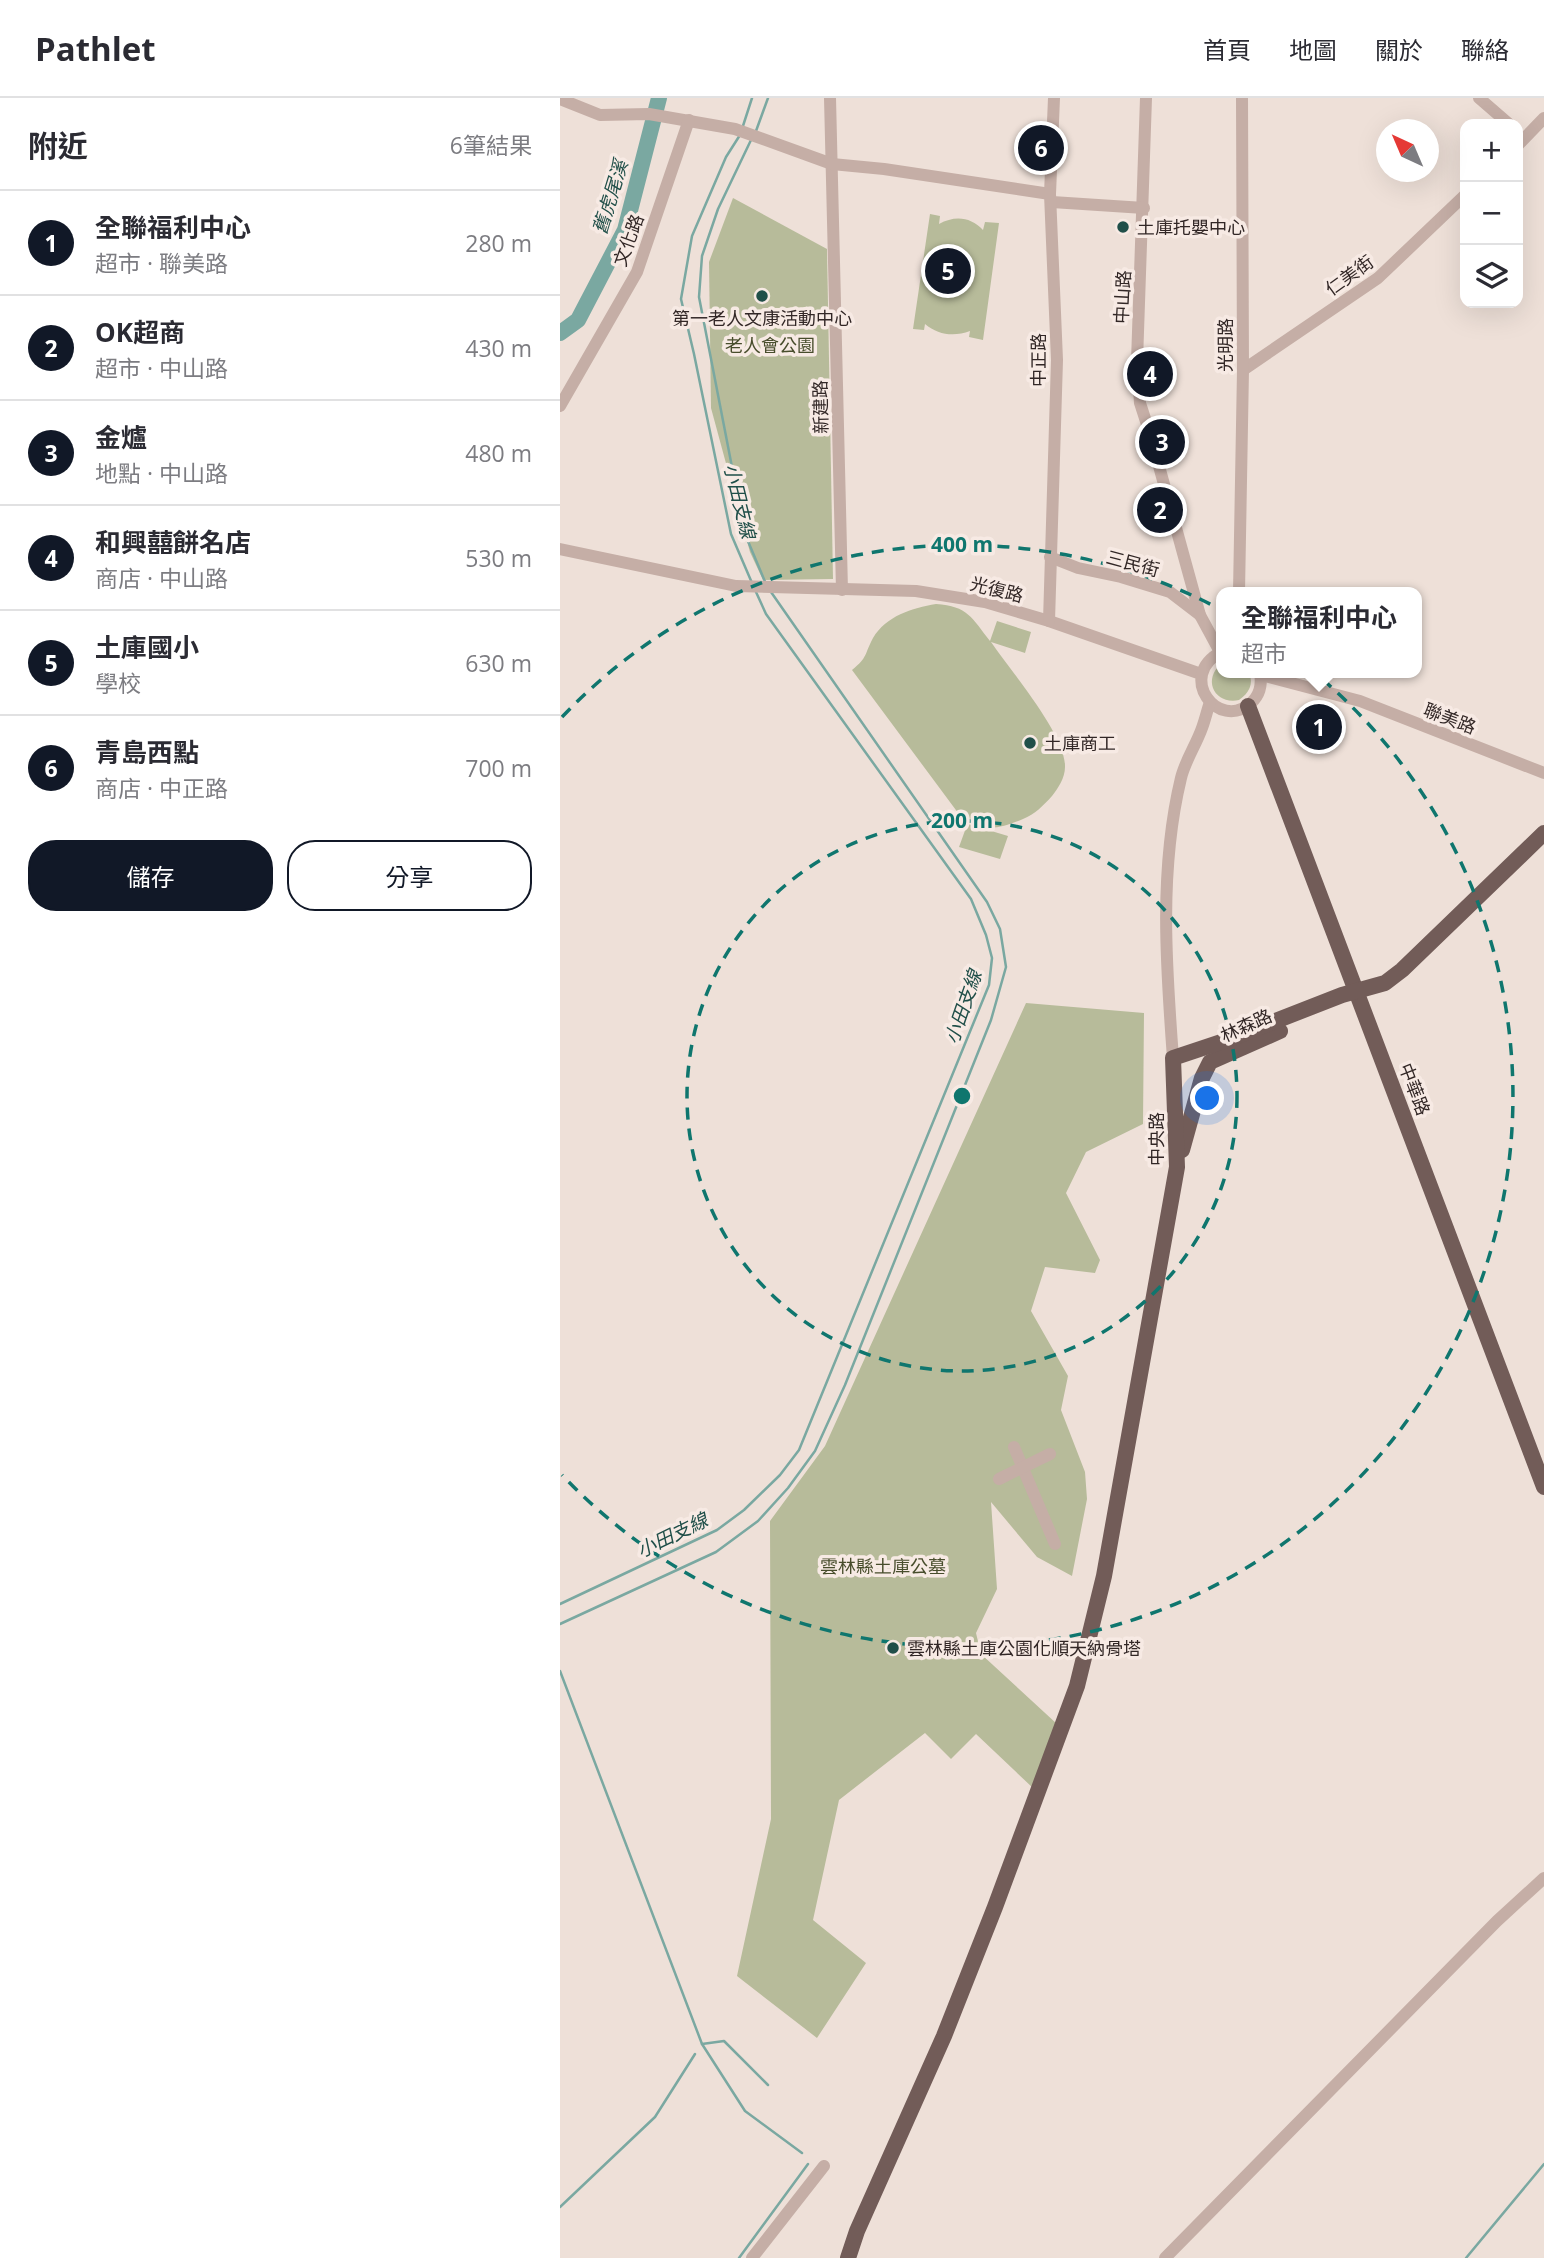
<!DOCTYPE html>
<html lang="zh-TW">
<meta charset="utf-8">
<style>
:root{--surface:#fff;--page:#f7f7f7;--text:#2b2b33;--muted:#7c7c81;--line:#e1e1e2;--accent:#111827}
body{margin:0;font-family:"Open Sans","Noto Sans TC",sans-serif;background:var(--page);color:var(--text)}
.controls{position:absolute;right:21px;top:21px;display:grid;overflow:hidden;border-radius:14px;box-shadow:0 7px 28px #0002}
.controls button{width:63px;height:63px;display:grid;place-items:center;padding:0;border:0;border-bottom:2px solid var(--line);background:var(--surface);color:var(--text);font:35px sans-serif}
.compass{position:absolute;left:816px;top:21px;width:63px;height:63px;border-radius:50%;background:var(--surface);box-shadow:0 7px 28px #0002;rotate:316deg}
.you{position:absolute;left:648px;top:1001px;width:24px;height:24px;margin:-18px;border:5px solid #fff;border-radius:50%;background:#1a73e8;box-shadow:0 0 0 10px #1a73e833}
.badge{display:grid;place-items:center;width:46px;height:46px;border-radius:50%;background:var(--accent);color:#fff;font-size:23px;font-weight:700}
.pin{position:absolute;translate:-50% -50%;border:4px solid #fff;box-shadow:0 2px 7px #0006}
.popup{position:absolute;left:656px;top:489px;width:206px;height:91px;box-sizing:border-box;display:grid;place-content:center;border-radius:14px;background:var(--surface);filter:drop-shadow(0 2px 5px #0005);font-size:23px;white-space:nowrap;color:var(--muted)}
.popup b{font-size:26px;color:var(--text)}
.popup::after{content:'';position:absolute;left:50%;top:100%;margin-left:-14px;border:14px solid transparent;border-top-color:var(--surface)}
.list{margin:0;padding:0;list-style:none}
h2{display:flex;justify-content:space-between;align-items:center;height:91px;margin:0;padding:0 28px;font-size:30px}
h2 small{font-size:23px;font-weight:400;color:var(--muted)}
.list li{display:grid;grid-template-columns:46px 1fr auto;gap:21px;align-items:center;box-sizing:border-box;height:105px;padding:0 28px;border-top:2px solid var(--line)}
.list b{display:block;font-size:26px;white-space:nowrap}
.list p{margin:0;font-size:23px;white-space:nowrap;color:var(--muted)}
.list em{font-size:23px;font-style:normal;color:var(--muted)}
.actions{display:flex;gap:14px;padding:21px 28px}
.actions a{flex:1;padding:16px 0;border:2px solid var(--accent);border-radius:28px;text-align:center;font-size:24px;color:var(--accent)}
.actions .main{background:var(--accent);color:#fff}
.icon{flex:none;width:38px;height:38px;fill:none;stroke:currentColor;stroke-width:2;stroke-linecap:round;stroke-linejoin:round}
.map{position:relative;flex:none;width:984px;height:2160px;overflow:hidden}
header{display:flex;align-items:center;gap:42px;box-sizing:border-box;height:98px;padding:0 35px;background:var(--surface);border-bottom:2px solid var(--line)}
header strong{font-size:33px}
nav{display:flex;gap:38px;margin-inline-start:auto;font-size:24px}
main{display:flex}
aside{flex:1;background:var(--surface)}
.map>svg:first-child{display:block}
.green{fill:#b7bb9a}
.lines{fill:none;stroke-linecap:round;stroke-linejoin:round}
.stream{stroke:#7aa8a1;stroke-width:2.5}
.river{stroke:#7aa8a1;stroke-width:16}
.minor{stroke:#c5aea6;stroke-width:12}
.major{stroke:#725c58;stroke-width:16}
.ring{fill:none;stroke:#0f766e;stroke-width:3.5;stroke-dasharray:12 9}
.poi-dot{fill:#204f49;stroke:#f7eae4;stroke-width:2.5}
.labels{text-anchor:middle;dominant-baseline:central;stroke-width:7;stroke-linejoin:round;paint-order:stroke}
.poi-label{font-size:18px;fill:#322726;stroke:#f7eae4;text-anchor:start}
.street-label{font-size:18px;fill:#322726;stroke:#f7eae4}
.park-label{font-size:18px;fill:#484d2c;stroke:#f7eae4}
.water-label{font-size:19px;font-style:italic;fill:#204f49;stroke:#f7eae4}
.centre{fill:#0f766e;stroke:#f7eae4;stroke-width:3.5}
.ring-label{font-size:21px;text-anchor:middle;font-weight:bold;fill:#0f766e;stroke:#f7eae4;stroke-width:7;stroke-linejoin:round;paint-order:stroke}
</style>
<header>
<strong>Pathlet</strong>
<nav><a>首頁</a><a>地圖</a><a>關於</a><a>聯絡</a></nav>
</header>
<main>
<aside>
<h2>附近<small>6筆結果</small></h2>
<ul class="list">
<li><span class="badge">1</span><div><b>全聯福利中心</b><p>超市 · 聯美路</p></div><em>280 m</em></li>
<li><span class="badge">2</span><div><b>OK超商</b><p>超市 · 中山路</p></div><em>430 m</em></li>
<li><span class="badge">3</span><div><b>金爐</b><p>地點 · 中山路</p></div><em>480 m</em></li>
<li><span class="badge">4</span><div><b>和興囍餅名店</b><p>商店 · 中山路</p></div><em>530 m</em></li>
<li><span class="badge">5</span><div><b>土庫國小</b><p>學校</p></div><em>630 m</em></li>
<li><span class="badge">6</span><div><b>青島西點</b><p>商店 · 中正路</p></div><em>700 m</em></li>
</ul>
<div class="actions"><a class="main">儲存</a><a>分享</a></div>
</aside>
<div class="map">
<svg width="984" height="2160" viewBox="0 0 984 2160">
<rect width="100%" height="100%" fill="#eee0d8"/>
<g class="green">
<polygon points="173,100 267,151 273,481 203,482 190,454 151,310 149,164"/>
<path d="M370,116L380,118L379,126C395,117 411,119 423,132L425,124L439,125L423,242L409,239L410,233C394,239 378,237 365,226L364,232L353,231Z"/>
<path d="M376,506C408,508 412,520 430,543L437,523L471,534L465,555L431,544C450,572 506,637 505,669C505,680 498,690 492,698C483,708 475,716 463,721C446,728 427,735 411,724L408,726L448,738L440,761L399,749L407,727L292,572C308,559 304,557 313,540C326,518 352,510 376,506Z"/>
<path d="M661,566V575H689C694,586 689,595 679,602C655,607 642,582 661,566Z"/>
<polygon points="466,905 584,915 583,1026 526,1054 506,1095 540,1162 535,1175 485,1169 471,1213 508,1278 501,1312 525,1374 527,1401 512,1478 477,1459 431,1404 437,1491 416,1535 421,1556 497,1626 474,1691 416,1636 391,1661 365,1635 279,1702 253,1822 306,1865 257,1940 177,1878 211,1721 210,1423 265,1348"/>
</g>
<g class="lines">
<g class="stream">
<polyline points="182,31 192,0"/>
<polyline points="196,33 208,0"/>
<polyline points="180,37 166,59 132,138 121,201 134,256 171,436 192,485"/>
<polyline points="191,42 158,111 142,158 139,199 185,436 206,486"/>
<polyline points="0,1506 157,1432 184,1412 220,1377 239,1352 429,887 432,860 426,837 411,801 206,516 196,494"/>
<polyline points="0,1526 156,1454 198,1423 228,1390 255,1353 285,1287 431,922 446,869 440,831 427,804 211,494"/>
<polyline points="0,1573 142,1946 185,2013 242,2055"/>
<polyline points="142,1946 164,1943 208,1987"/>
<polyline points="0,2109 95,2019 135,1956"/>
<polyline points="179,2160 248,2066"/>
<polyline points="906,2160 984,2066"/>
</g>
<polyline class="river" points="0,235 18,222 65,132 99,0"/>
<g class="minor">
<polyline points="270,0 282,492"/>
<polyline points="586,0 577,263 580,305 591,339 640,517 660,554"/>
<polyline points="919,0 949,26"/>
<polyline points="0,1 40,17 89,16 175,31 272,66 324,71 490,96"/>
<polyline points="958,47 984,20"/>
<polyline points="492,104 584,110"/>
<polyline points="683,272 818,180 905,97"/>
<polyline points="0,308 77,174 129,22"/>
<polyline points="0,451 176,488 356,493 425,504 489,523 641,576"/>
<polyline points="490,459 518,470 561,479 610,494 640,517"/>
<polyline points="679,494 683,272 682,0"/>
<polyline points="489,523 497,262 490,96 494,0"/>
<path d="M661,554C616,578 658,634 691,605C700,597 702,586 700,575"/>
<polyline points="701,577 800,603 984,675"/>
<path d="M613,960C606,867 599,771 621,680C625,663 636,647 642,630C645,622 647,613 650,604"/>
<polyline points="454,1349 495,1446"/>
<polyline points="439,1381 490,1356"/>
<polyline points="192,2160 264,2068"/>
<polyline points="605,2160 937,1823 984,1780"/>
</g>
<g class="major">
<polyline points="688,608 984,1389"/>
<polyline points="622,1052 642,980 650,964 720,933"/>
<polyline points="288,2160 297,2133 384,1938 435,1809 517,1588 544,1478 617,1069 613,960 667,942 782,897 825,885 842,872 984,735"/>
</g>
</g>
<g class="ring">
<circle cx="402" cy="998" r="275"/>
<path d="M2 619A551 551 0 1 1 2 1377"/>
</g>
<g class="poi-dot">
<circle cx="563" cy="129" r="7"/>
<circle cx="202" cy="198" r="7"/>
<circle cx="470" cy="645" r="7"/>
<circle cx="333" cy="1550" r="7"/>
</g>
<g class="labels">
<g class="poi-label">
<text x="577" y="129">土庫托嬰中心</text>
<text x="202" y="220" text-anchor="middle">第一老人文康活動中心</text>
<text x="484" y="645">土庫商工</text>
<text x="347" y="1550">雲林縣土庫公園化順天納骨塔</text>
</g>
<g class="street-label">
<text transform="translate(68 142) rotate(-70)">文化路</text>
<text transform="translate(789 177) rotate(-36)">仁美街</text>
<text transform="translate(562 199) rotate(-87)">中山路</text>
<text transform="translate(665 247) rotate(-90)">光明路</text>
<text transform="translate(478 262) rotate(-90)">中正路</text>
<text transform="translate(260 309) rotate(-91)">新建路</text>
<text transform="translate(573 465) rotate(15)">三民街</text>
<text transform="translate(437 491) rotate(14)">光復路</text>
<text transform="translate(890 620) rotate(21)">聯美路</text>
<text transform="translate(686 927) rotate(-24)">林森路</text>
<text transform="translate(855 991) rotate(69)">中華路</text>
<text transform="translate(596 1041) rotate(-90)">中央路</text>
</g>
<g class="park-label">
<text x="210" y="247">老人會公園</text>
<text x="323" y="1468">雲林縣土庫公墓</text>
</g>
<g class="water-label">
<text transform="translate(50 99) rotate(-73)">舊虎尾溪</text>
<text transform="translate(180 403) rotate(76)">小田支線</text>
<text transform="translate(403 909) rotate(-71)">小田支線</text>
<text transform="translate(112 1437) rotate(-26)">小田支線</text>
</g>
</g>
<circle cx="402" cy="998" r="10" class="centre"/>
<g class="ring-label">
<text x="402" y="454">400 m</text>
<text x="402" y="730">200 m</text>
</g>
</svg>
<div class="controls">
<button>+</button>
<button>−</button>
<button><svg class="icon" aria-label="layers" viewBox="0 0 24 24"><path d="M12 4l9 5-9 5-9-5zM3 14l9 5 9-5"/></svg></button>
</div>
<svg class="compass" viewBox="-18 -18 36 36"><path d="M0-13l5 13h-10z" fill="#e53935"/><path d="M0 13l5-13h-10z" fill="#7c7c81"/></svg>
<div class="you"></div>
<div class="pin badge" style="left:759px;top:629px">1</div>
<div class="popup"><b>全聯福利中心</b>超市</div>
<div class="pin badge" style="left:600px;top:412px">2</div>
<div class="pin badge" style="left:602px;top:344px">3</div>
<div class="pin badge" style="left:590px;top:276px">4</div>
<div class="pin badge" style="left:388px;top:173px">5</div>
<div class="pin badge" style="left:481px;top:50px">6</div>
</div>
</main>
